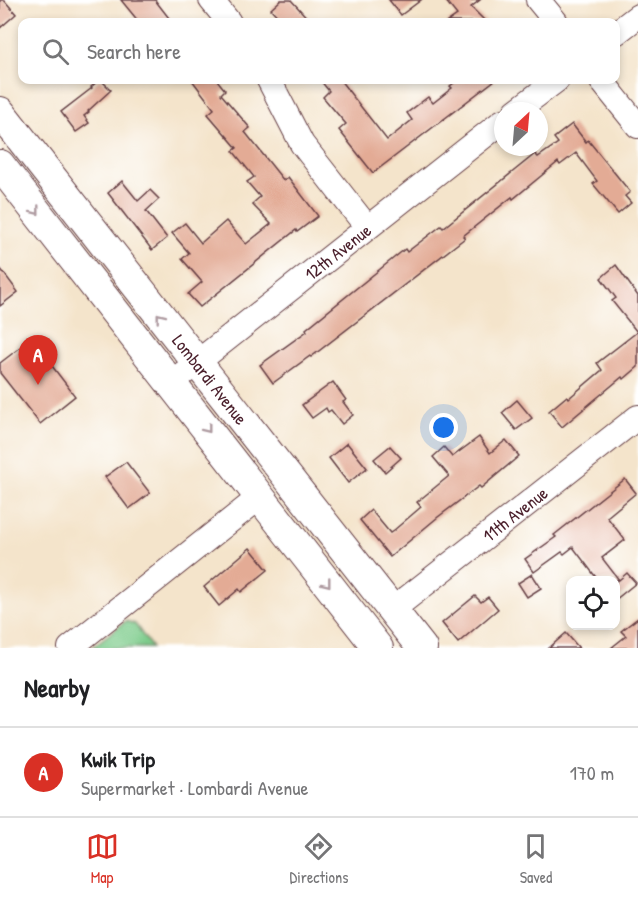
<!DOCTYPE html>
<meta charset="utf-8">
<style>
:root{--surface:#fff;--page:#f2f2f2;--text:#202124;--muted:#757577;--line:#e0e0e0;--accent:#d93025}
body{margin:0;font-family:"Patrick Hand",sans-serif;background:var(--page);color:var(--text)}
.controls{position:absolute;right:18px;bottom:18px;display:grid;overflow:hidden;border-radius:12px;box-shadow:0 3px 9px #0003}
.controls button{width:54px;height:54px;display:grid;place-items:center;padding:0;border:0;border-bottom:2px solid var(--line);background:var(--surface);color:var(--text);font:30px sans-serif}
.compass{position:absolute;left:494px;top:102px;width:54px;height:54px;border-radius:50%;background:var(--surface);box-shadow:0 3px 9px #0003;rotate:26deg}
.you{position:absolute;left:444px;top:428px;width:21px;height:21px;margin:-15px;border:4px solid #fff;border-radius:50%;background:#1a73e8;box-shadow:0 0 0 9px #1a73e833}
.badge{display:grid;place-items:center;width:39px;height:39px;border-radius:50%;background:var(--accent);color:#fff;font-size:20px;font-weight:700}
.pin{position:absolute;translate:-50% -50px;filter:drop-shadow(0 2px 3px #0008)}
.pin::after{content:'';position:absolute;top:32px;width:21px;height:18px;background:inherit;clip-path:polygon(0 0,100% 0,50% 100%)}
.list{margin:0;padding:0;list-style:none}
h2{display:flex;justify-content:space-between;align-items:center;height:78px;margin:0;padding:0 24px;font-size:26px}
h2 small{font-size:20px;font-weight:400;color:var(--muted)}
.list li{display:grid;grid-template-columns:39px 1fr auto;gap:18px;align-items:center;box-sizing:border-box;height:90px;padding:0 24px;border-top:2px solid var(--line)}
.list b{display:block;font-size:22px;white-space:nowrap}
.list p{margin:0;font-size:20px;white-space:nowrap;color:var(--muted)}
.list em{font-size:20px;font-style:normal;color:var(--muted)}
.icon{flex:none;width:33px;height:33px;fill:none;stroke:currentColor;stroke-width:2;stroke-linecap:round;stroke-linejoin:round}
.map{position:relative;flex:none;width:638px;height:648px;overflow:hidden}
.search{position:absolute;background:var(--surface);box-shadow:0 3px 9px #0003;left:18px;right:18px;top:18px;height:66px;display:flex;align-items:center;gap:15px;box-sizing:border-box;padding:0 21px;border-radius:12px;color:var(--muted);font-size:22px}
.sheet{height:168px;background:var(--surface)}
nav{display:flex;justify-content:space-around;align-items:center;box-sizing:border-box;height:84px;border-top:2px solid var(--line);background:var(--surface);font-size:16px;color:var(--muted)}
nav a{display:grid;justify-items:center;gap:3px}
nav .on{color:var(--accent)}
.map>svg:first-child{display:block}
.green{fill:#7ecc8c;stroke:#64765c;stroke-width:1.5}
.building{fill:#e3ab95}
.lines{fill:none;stroke-linecap:round;stroke-linejoin:round}
.minor-casing{stroke:#643d43;stroke-width:26}
.major-casing{stroke:#643d43;stroke-width:32}
.minor{stroke:#fff;stroke-width:24}
.major{stroke:#fff;stroke-width:30}
.oneway{stroke:#ae9aa0}
.labels{text-anchor:middle;dominant-baseline:central;stroke-width:6;stroke-linejoin:round;paint-order:stroke}
.street-label{font-size:18px;fill:#4a1f2b;stroke:#fff}
</style>
<div class="map">
<svg width="638" height="648" viewBox="0 0 638 648">
<rect width="100%" height="100%" fill="#fff"/>
<filter id="ink" filterUnits="userSpaceOnUse"><feTurbulence type="fractalNoise" baseFrequency=".0167" numOctaves="2"/><feDisplacementMap in="SourceGraphic" scale="12" xChannelSelector="R" yChannelSelector="G"/><feConvolveMatrix kernelMatrix="1 2 1 2 8 2 1 2 1" color-interpolation-filters="sRGB"/></filter>
<filter id="wash" filterUnits="userSpaceOnUse"><feTurbulence type="fractalNoise" baseFrequency=".008" numOctaves="4" result="noise"/><feDisplacementMap in="SourceGraphic" scale="24" xChannelSelector="R" yChannelSelector="G"/><feGaussianBlur stdDeviation="1.35" result="paint"/><feColorMatrix in="noise" values="0 0 0 0 0 0 0 0 0 0 0 0 0 0 0 0 0 1.4 0 .05"/><feComposite in="paint" operator="in"/></filter>
<g filter="url(#wash)">
<rect width="100%" height="100%" fill="#f4e4cb"/>
<polygon class="green" points="126,621 135,624 152,648 91,648"/>
<g id="blocks">
<g class="building">
<polygon points="0,0 4,0 16,14 0,28"/>
<polygon points="121,0 155,0 172,22 139,22"/>
<polygon points="281,0 291,0 311,22 283,22 271,9"/>
<polygon points="389,0 421,0 401,15"/>
<polygon points="445,0 480,0 471,7 486,22 447,22 457,15"/>
<polygon points="99,80 101,80 111,90 88,111 89,112 84,116 89,123 76,132 61,112 92,88 91,87"/>
<polygon points="192,80 217,80 225,90 221,94 250,128 245,132 284,181 288,177 318,216 297,232 296,230 200,307 188,294 202,282 182,259 189,253 172,233 185,223 201,243 226,221 246,244 271,224 252,204 260,197 247,182 254,177 233,151 237,148 208,114 214,109"/>
<polygon points="320,80 340,80 387,140 412,120 407,113 428,97 433,103 452,88 450,86 458,80 495,80 373,173 339,130 346,124 323,97 329,91"/>
<polygon points="572,124 586,142 588,140 630,192 625,196 631,203 618,214 593,184 597,181 576,153 560,165 558,162 513,199 512,197 463,236 465,238 311,357 310,356 273,383 260,365 307,331 306,329 405,249 407,252 441,226 443,228 535,154 538,157 558,143 554,138"/>
<polygon points="122,181 138,201 150,190 159,199 146,211 167,238 152,250 108,193"/>
<polygon points="616,265 638,296 638,367 624,379 622,377 562,427 549,411 567,396 569,398 602,370 597,363 637,332 612,301 616,298 601,278"/>
<polygon points="0,268 18,292 0,306"/>
<polygon points="30,340 37,348 42,344 53,358 49,362 75,396 40,424 0,373 0,363"/>
<polygon points="333,382 346,400 343,402 353,415 342,424 331,410 328,412 326,408 312,418 302,405"/>
<polygon points="517,400 532,418 516,430 502,413"/>
<polygon points="479,437 490,453 506,440 519,456 481,488 479,486 438,517 390,557 360,520 371,510 390,533 393,531 421,507 417,502 449,476 433,457 444,447 452,457"/>
<polygon points="347,443 367,468 348,483 329,458"/>
<polygon points="390,446 401,458 385,472 374,459"/>
<polygon points="126,462 150,493 129,509 105,477"/>
<polygon points="625,479 636,493 607,517 625,540 602,558 619,580 627,573 636,583 615,600 615,583 618,580 598,580 573,547 564,554 562,552 534,572 525,559 556,537 554,535"/>
<polygon points="250,548 268,570 241,592 239,589 219,606 204,587"/>
<polygon points="532,574 541,588 527,597 518,583"/>
<polygon points="475,596 481,602 488,597 498,609 458,643 442,623"/>
<polygon points="638,618 638,648 611,648 626,636 621,631"/>
<polygon points="566,633 579,648 549,648"/>
</g>
</g>
</g>
<g filter="url(#ink)">
<use href="#blocks" fill-opacity="0" stroke="#643d43" stroke-width="1.5"/>
<g class="lines">
<g class="minor-casing">
<g id="minor">
<polyline points="211,0 229,22"/>
<polyline points="538,0 556,22"/>
<polyline points="616,33 638,16"/>
<polyline points="269,80 302,144 367,227"/>
<polyline points="601,80 638,126"/>
<polyline points="516,111 557,80"/>
<path id="s1" d="M171,383L503,121"/>
<path id="s2" d="M392,610L638,417"/>
<polyline points="70,648 260,497"/>
</g>
</g>
<g class="major-casing">
<g id="major">
<path id="s3" d="M0,112L422,648"/>
<polyline points="0,165 378,648"/>
</g>
</g>
<use href="#minor" class="minor"/>
<use href="#major" class="major"/>
</g>
<defs><path id="oneway-chevron" d="M-2-3.5L2.5 0L-2 3.5" fill="none" stroke-width="1.6" stroke-linecap="round" stroke-linejoin="round" transform="scale(1.5)"/></defs>
<g class="oneway">
<use href="#oneway-chevron" transform="translate(36 211) rotate(52)"/>
<use href="#oneway-chevron" transform="translate(160 317) rotate(-128)"/>
<use href="#oneway-chevron" transform="translate(207 429) rotate(52)"/>
<use href="#oneway-chevron" transform="translate(327 583) rotate(52)"/>
</g>
</g>
<g class="labels">
<g class="street-label">
<text stroke="none"><textPath href="#s1" startOffset="212">12th Avenue</textPath></text>
<text stroke="none"><textPath href="#s3" startOffset="340">Lombardi Avenue</textPath></text>
<text stroke="none"><textPath href="#s2" startOffset="156">11th Avenue</textPath></text>
</g>
</g>
</svg>
<div class="controls">
<button><svg class="icon" aria-label="locate" viewBox="0 0 24 24"><circle cx="12" cy="12" r="6"/><path d="M12 2v4M12 18v4M2 12h4M18 12h4"/></svg></button>
</div>
<svg class="compass" viewBox="-18 -18 36 36"><path d="M0-13l5 13h-10z" fill="#e53935"/><path d="M0 13l5-13h-10z" fill="#757577"/></svg>
<div class="you"></div>
<div class="pin badge" style="left:38px;top:385px">A</div>
<div class="search"><svg class="icon" aria-label="search" viewBox="0 0 24 24"><circle cx="10" cy="10" r="6"/><path d="M15 15l6 6"/></svg>Search here</div>
</div>
<section class="sheet">
<h2>Nearby<small></small></h2>
<ul class="list">
<li><span class="badge">A</span><div><b>Kwik Trip</b><p>Supermarket · Lombardi Avenue</p></div><em>170 m</em></li>
</ul>
</section>
<nav>
<a class="on"><svg class="icon" aria-label="map" viewBox="0 0 24 24"><path d="M3 6l6-2 6 2 6-2v14l-6 2-6-2-6 2zM9 4v14M15 6v14"/></svg>Map</a>
<a><svg class="icon" aria-label="directions" viewBox="0 0 24 24"><path d="M12 3l9 9-9 9-9-9zM9 14v-3h6M13 9l2 2-2 2"/></svg>Directions</a>
<a><svg class="icon" aria-label="saved" viewBox="0 0 24 24"><path d="M7 4h10v16l-5-4-5 4z"/></svg>Saved</a>
</nav>
